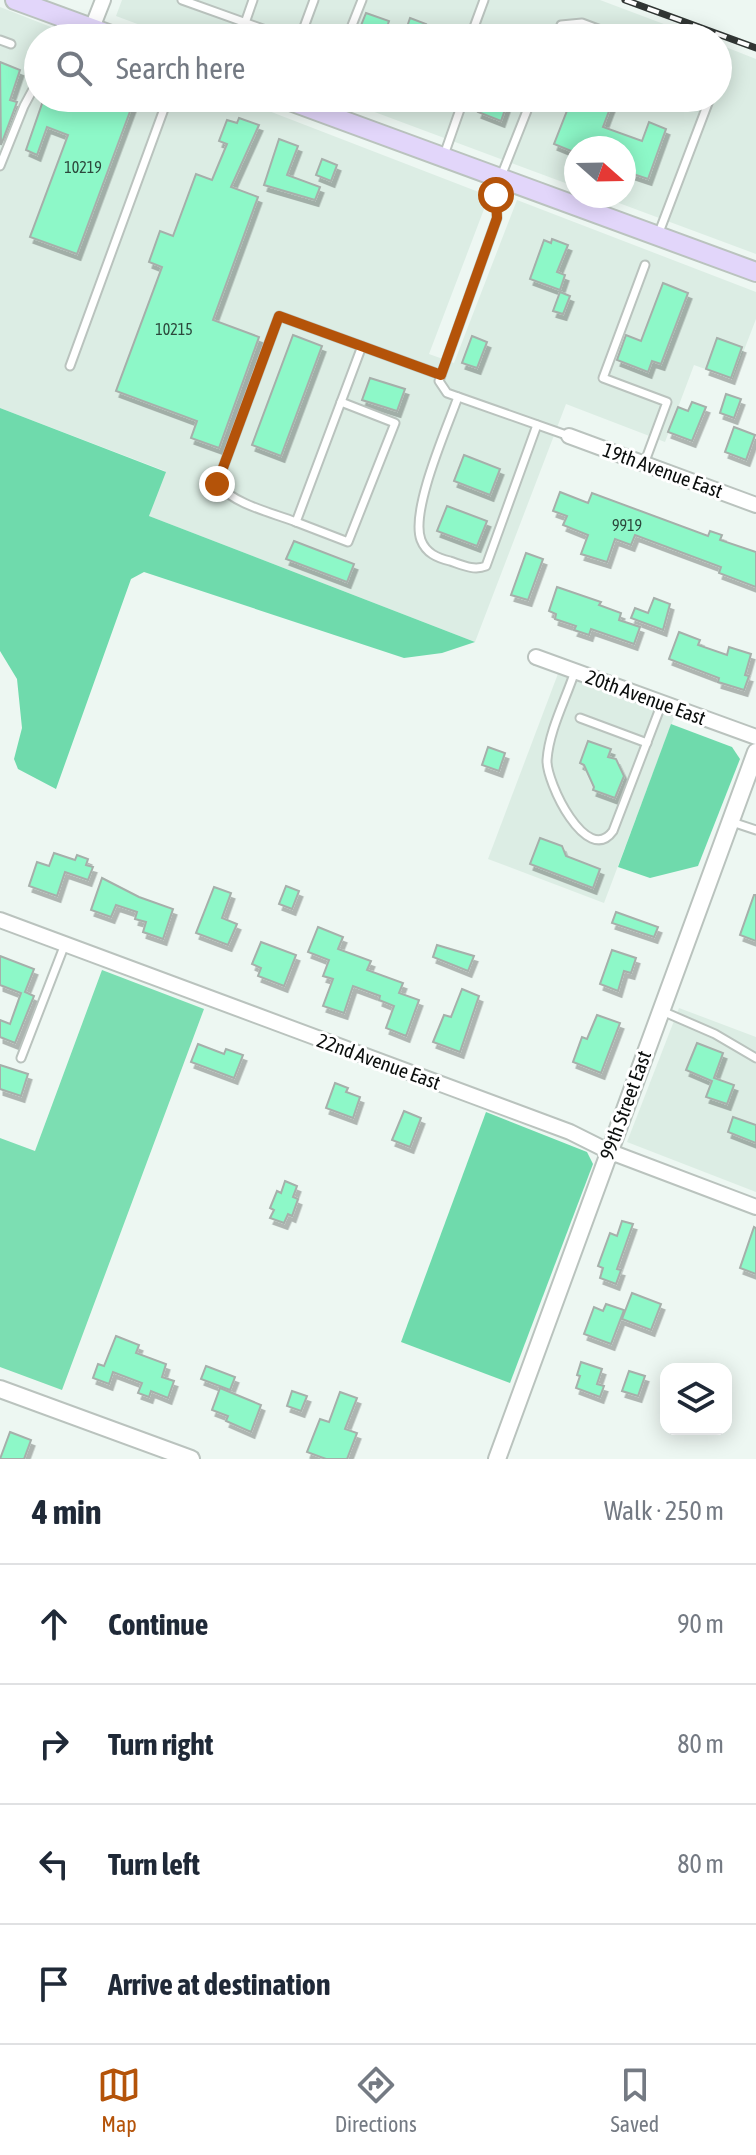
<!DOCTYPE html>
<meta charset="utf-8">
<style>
:root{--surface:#fff;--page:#f2f2f3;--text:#1f2937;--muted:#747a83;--line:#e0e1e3;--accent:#b45309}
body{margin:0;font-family:"Asap Condensed",sans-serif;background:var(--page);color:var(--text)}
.controls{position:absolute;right:24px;bottom:24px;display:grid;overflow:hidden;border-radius:16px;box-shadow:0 4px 20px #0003}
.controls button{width:72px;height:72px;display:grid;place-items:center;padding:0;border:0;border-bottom:2px solid var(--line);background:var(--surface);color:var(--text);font:40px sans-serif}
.compass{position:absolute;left:564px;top:136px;width:72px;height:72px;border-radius:50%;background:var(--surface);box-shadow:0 4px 20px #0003;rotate:110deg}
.stop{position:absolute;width:24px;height:24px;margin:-18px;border:6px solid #b45309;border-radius:50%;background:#fff}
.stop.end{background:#b45309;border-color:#fff;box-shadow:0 2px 8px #0008}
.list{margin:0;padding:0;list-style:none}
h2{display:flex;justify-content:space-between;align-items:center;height:104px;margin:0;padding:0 32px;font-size:34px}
h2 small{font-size:26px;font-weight:400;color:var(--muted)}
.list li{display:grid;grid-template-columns:52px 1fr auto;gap:24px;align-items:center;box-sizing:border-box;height:120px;padding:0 32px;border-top:2px solid var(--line)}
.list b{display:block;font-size:30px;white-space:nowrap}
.list em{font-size:26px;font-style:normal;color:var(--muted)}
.icon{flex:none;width:44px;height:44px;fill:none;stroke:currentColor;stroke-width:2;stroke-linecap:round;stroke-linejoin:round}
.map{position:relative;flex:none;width:756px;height:1459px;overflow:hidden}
.search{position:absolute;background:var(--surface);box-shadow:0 4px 20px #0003;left:24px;right:24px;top:24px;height:88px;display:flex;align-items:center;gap:20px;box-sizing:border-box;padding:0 28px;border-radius:44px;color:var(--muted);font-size:30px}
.sheet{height:584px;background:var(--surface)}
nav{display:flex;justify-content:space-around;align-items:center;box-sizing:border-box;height:112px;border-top:2px solid var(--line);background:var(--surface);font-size:22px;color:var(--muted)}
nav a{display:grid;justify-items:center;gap:4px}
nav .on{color:var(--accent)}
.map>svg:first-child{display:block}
.built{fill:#dcede4}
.green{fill:#7cdeb2}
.forest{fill:#6fdaac}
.building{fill:#8df8c8;stroke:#a6afaa;stroke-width:2;filter:url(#shadow)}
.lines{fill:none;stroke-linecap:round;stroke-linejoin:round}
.service-casing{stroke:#bac3be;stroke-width:11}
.minor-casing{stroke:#bac3be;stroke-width:18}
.tertiary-casing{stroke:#bac3be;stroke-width:20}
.secondary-casing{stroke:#bac3be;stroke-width:22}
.service{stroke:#fff;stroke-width:7}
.minor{stroke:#fff;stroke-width:14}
.tertiary{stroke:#fff;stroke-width:16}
.secondary{stroke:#e2d6fa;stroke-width:18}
.rail-casing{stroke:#313634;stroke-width:7}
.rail{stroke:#fff;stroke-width:4;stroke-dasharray:12;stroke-linecap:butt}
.route{stroke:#b45309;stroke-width:10}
.labels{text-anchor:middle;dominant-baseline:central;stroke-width:6;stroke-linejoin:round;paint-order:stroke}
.number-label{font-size:16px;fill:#2c483c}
.street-label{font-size:20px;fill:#0b0e0d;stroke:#fff}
</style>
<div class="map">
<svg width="756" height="1459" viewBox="0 0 756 1459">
<defs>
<filter id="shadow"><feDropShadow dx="3.5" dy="6" stdDeviation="0" flood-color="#0004"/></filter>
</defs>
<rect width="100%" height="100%" fill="#edf7f2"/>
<g class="built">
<polygon points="122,0 600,0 701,38 175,38 116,16"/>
<polygon points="0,7 79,38 38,38 38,98 235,98 489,196 429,354 454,363 517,200 756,292 756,319 733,379 694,365 665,442 566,404 475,642 149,516 165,471 0,408"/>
<polygon points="718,44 756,59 756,254 600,196 624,196 624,148 576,148 576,187 337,98 718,98"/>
<polygon points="559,671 675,715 604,903 488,859"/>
<polygon points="679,1008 756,1037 756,1192 627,1142"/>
</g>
<polygon class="green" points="102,970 204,1009 62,1390 0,1367 0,1138 35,1151"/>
<g class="forest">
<polygon points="0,408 166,472 149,516 475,642 442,653 404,658 144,572 131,579 56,789 18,769 14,759 22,728 17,679 0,651"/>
<polygon points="671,724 732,747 740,759 698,866 650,878 618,867"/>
<polygon points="486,1112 587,1152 593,1164 510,1383 401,1342"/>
</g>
<g class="building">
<polygon points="366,13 389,21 383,38 356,38"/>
<polygon points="410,18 426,24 421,38 404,36"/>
<polygon points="0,62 20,70 10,100 17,102 1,145"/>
<polygon points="44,98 135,98 77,254 30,237 68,135 47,127 37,155 26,150"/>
<polygon points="484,98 509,98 501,121 478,112"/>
<polygon points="572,98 614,98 603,127 642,141 649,122 666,129 648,179 624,171 624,148 576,148 576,153 554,144"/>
<polygon points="239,118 259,125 231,187 258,197 213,320 259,337 219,448 191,438 197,421 116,391 162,267 149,262 160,231 173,236 196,174 212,180 227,144 219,141 227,120 237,123"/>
<polygon points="279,139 298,146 287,175 320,187 315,200 264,185"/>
<polygon points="322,159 337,165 331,181 316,175"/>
<polygon points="552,239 568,245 557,272 565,275 560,290 530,279 544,240 551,243"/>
<polygon points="663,283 688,293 661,364 652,361 648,372 617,360 626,335 641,341"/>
<polygon points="560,292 570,296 563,314 553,311"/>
<polygon points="293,335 322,346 281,456 252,445"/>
<polygon points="472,336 487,342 477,368 462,363"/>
<polygon points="717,338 742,347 731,378 706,369"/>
<polygon points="370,378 405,389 397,411 362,400"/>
<polygon points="726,394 741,399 734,418 720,413"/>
<polygon points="692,402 706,407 692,441 668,432 678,407 688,411"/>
<polygon points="734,427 755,435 746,460 725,452"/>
<polygon points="464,455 500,469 490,495 454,481"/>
<polygon points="560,492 588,503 592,493 708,536 710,531 722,535 720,540 756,552 756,587 719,573 721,567 635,535 631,545 615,539 607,562 581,554 588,535 563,525 567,516 553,511"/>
<polygon points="447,506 487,521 477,546 437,531"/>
<polygon points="294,541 354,564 347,582 286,559"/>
<polygon points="526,553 543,559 528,600 511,595"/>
<polygon points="557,587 601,602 599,605 621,613 619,620 640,627 634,644 591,629 589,635 574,630 576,626 555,619 556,614 549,611"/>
<polygon points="654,598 670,604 663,630 631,618 635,608 648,613"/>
<polygon points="679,632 700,640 698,645 727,655 729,647 751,654 745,675 749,676 744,690 718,682 719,678 669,659"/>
<polygon points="588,741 611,749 608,757 616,759 624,776 615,798 593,790 594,787 584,765 580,763"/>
<polygon points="488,747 505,753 499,771 482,765"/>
<polygon points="540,838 562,846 566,856 600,869 593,888 530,864"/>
<polygon points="54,853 75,860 77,855 88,859 86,865 93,867 88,880 65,872 57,896 29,886 37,862 49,866"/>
<polygon points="102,878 139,897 173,909 163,939 143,932 146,922 135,919 137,912 116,905 111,917 91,910"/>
<polygon points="286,886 299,891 292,909 279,904"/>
<polygon points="214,887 231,893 222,918 237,924 228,945 196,933"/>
<polygon points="754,895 756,895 756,941 740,935"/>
<polygon points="616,912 658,927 654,937 612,923"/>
<polygon points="318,927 343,937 338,949 371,961 367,970 403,983 399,993 419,1000 406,1036 386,1028 394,1006 379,1000 380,996 353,986 344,1013 323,1006 333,979 323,976 329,960 308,952"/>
<polygon points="261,942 296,955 284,986 258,976 261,968 252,964"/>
<polygon points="437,945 474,956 468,971 433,957"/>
<polygon points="612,950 636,958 631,973 624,971 618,991 600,984"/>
<polygon points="0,956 34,969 25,992 34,996 15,1043 0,1037 0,1020 10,1024 21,993 0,985"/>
<polygon points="462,989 479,996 460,1052 433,1042 444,1015 451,1017"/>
<polygon points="597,1015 620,1023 601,1073 573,1062 582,1037 587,1039"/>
<polygon points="697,1043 723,1053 714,1078 734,1085 727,1104 706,1097 712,1081 686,1070"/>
<polygon points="198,1044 224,1054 226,1049 243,1055 234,1078 191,1062"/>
<polygon points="0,1065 28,1074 21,1096 0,1089"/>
<polygon points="335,1083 348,1088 346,1092 360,1097 353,1118 326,1108"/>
<polygon points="404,1111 421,1118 410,1147 392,1140"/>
<polygon points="733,1117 756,1125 756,1143 728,1132"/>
<polygon points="285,1181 297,1186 293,1197 298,1199 292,1216 288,1214 284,1223 270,1218 274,1210 270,1208 277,1191 281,1193"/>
<polygon points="622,1221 633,1224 617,1269 621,1270 616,1284 600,1278 603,1268 598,1266 610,1233 617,1236"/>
<polygon points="754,1227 756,1228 756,1274 740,1268"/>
<polygon points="632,1293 661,1304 651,1330 622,1319"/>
<polygon points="606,1304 624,1310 611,1344 584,1334 594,1307 603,1311"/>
<polygon points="116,1336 139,1345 136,1353 166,1364 162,1377 174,1381 168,1398 151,1391 149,1397 138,1393 142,1383 113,1372 109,1384 93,1378 98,1364 104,1366"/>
<polygon points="581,1362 602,1369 597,1384 604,1386 600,1397 576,1388 580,1376 577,1375"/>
<polygon points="206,1366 235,1377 230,1390 201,1379"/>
<polygon points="629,1371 645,1376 638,1396 622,1391"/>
<polygon points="220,1388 261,1405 251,1432 226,1421 228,1416 212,1410"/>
<polygon points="292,1391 307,1396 301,1411 287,1406"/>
<polygon points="340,1392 357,1398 345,1429 357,1433 347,1459 326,1459 307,1452 320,1419 329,1422"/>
<polygon points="10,1432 31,1440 24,1459 0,1459"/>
</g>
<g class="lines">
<g class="service-casing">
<g id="service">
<polyline points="182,0 288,38"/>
<polyline points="245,23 253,0"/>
<polyline points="56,38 63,20"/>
<polyline points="300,38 314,0"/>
<polyline points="347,38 362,0"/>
<polyline points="470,38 484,0"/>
<polyline points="556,38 561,25 582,23 622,38"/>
<polyline points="0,40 11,44"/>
<polyline points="532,98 496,189 497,218 439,381 447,393 569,436"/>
<polyline points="444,155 464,98"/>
<polyline points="0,166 24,106 38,80"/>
<polyline points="658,235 710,98"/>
<path d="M362,346L296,522C270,512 236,505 217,484L279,316L441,375"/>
<polyline points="70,366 168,98"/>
<path d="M458,397C447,428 410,511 421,540C426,553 437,558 450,561C462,565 474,571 486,566L537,425"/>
<polyline points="644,464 667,402 603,378 645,265"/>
<polyline points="296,522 348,542 395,423 341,402"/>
<path d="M575,671C566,699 549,730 547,760C546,782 587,867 613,831L662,703"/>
<polyline points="580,718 647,743"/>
<polyline points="732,822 756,830"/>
<polyline points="662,1011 715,1034 756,1058"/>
<polyline points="21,1058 65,944"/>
</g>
</g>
<g class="minor-casing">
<g id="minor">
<polyline points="92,28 103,0"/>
<polyline points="569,436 756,505"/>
<polyline points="536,657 756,737"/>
<polyline points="0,920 570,1132 608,1151 756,1207"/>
</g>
</g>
<g class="tertiary-casing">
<g id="tertiary">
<polyline points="0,1389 191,1459"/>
<polyline points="497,1459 756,752"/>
</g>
</g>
<g class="secondary-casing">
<g id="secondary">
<polyline points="15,0 119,38"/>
<polyline points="282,98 756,272"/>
</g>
</g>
<use href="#service" class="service"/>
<use href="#minor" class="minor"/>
<use href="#tertiary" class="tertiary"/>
<use href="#secondary" class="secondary"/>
<g class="rail-casing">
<polyline id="rail" points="625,0 756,48"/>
</g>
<use href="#rail" class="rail"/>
</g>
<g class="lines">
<polyline class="route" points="217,484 279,316 441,375 497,218 496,195"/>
</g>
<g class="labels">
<g class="number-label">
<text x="83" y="167">10219</text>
<text x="174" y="329">10215</text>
<text x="627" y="525">9919</text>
</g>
<g class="street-label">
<text transform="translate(663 470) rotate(20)">19th Avenue East</text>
<text transform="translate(646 697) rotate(20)">20th Avenue East</text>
<text transform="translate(379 1061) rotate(20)">22nd Avenue East</text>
<text transform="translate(625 1105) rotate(-70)">99th Street East</text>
</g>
</g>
</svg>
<div class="controls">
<button><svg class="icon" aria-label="layers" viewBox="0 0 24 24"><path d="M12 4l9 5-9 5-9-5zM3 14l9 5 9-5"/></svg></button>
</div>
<svg class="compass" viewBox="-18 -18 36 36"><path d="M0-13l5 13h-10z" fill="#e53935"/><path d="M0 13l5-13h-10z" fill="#747a83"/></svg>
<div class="stop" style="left:496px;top:195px"></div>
<div class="stop end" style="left:217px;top:484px"></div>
<div class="search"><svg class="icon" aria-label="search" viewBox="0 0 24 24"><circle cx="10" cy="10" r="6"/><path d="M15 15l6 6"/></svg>Search here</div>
</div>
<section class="sheet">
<h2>4 min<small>Walk · 250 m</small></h2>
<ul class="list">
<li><svg class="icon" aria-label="ahead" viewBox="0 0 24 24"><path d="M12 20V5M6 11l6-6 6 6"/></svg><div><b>Continue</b></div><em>90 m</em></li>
<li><svg class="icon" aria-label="right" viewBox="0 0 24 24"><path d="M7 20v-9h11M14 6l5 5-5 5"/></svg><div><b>Turn right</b></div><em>80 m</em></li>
<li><svg class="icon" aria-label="left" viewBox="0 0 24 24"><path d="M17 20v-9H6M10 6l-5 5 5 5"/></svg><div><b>Turn left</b></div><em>80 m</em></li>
<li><svg class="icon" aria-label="arrive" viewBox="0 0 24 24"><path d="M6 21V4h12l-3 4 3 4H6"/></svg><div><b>Arrive at destination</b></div></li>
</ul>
</section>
<nav>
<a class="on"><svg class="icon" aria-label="map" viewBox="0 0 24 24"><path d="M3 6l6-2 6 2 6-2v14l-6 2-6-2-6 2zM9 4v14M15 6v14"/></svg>Map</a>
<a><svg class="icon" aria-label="directions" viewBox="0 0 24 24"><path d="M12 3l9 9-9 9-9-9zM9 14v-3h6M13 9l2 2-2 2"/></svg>Directions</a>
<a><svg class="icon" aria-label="saved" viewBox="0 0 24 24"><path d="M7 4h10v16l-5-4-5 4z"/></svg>Saved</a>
</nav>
